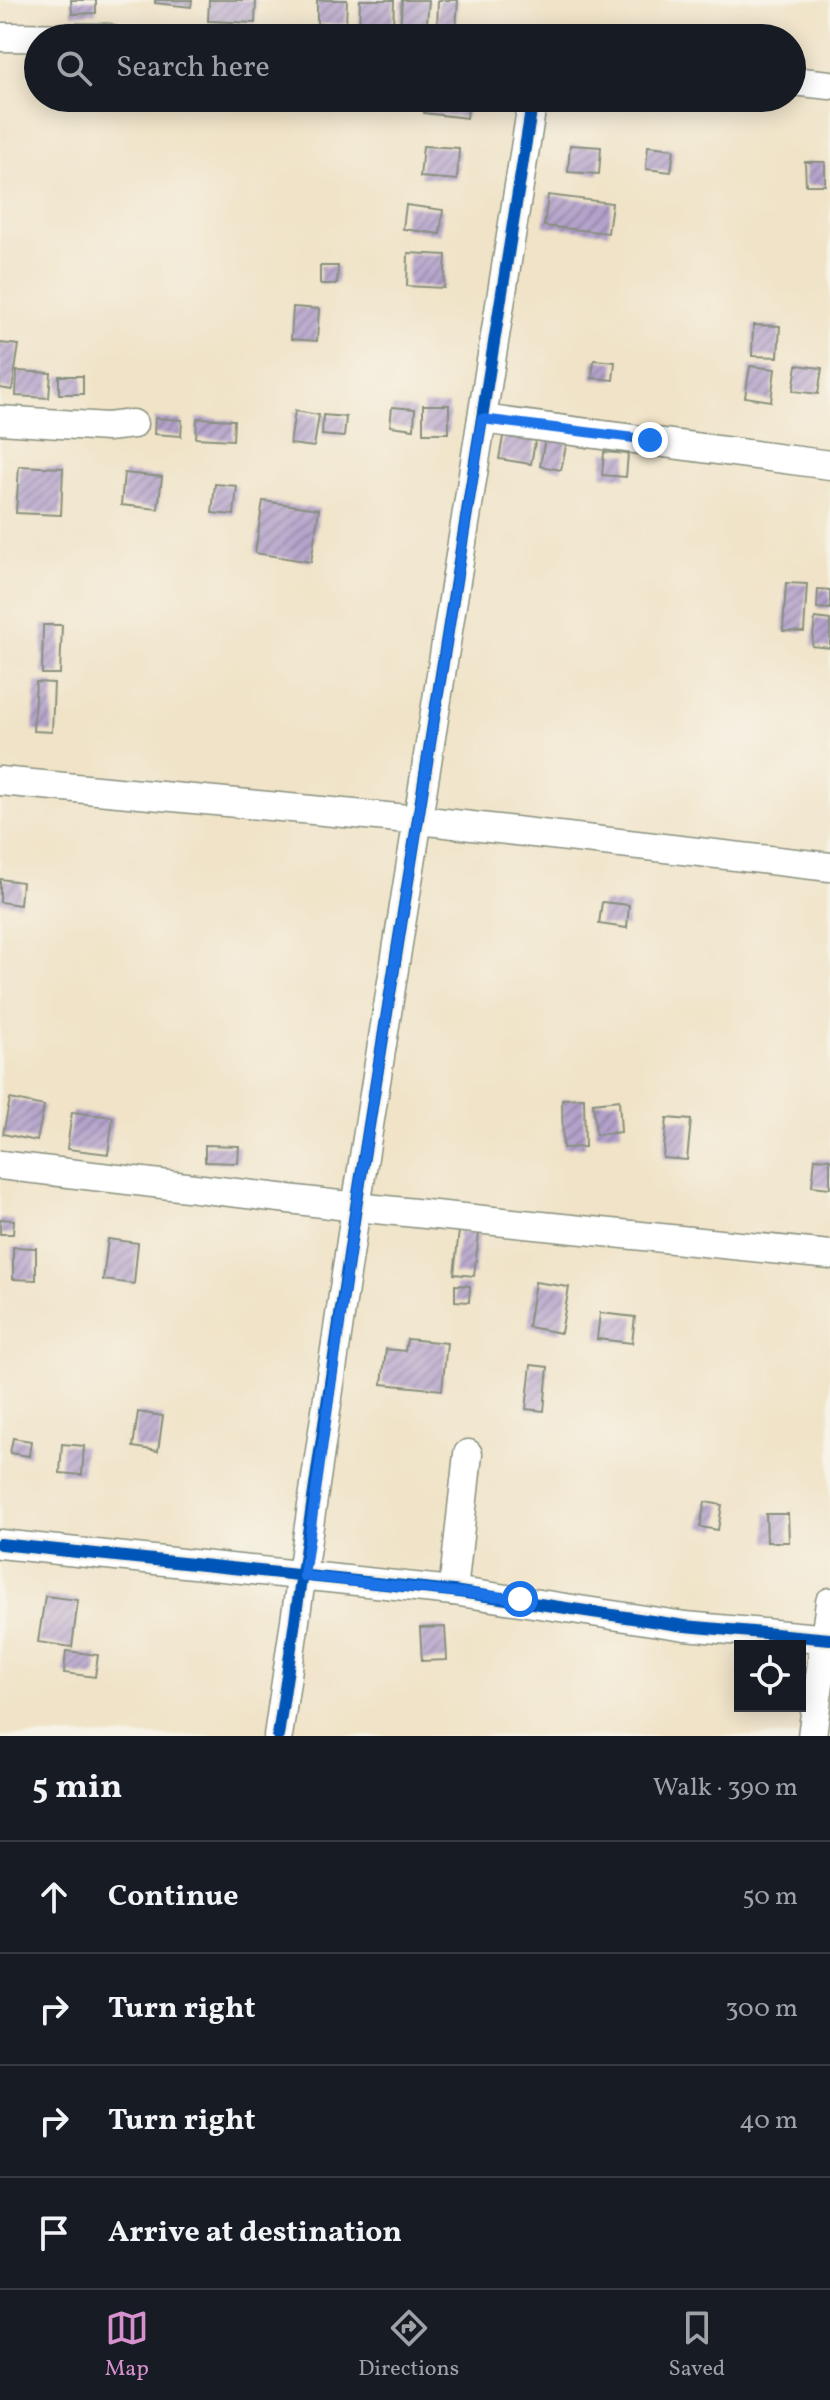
<!DOCTYPE html>
<meta charset="utf-8">
<style>
:root{--surface:#171b24;--page:#20242c;--text:#f1f3f6;--muted:#9ea1a6;--line:#363941;--accent:#d690ce}
body{margin:0;font-family:Vollkorn,serif;background:var(--page);color:var(--text)}
.controls{position:absolute;right:24px;bottom:24px;display:grid;overflow:hidden;border-radius:0px;box-shadow:0 4px 20px #0003}
.controls button{width:72px;height:72px;display:grid;place-items:center;padding:0;border:0;border-bottom:2px solid var(--line);background:var(--surface);color:var(--text);font:40px sans-serif}
.stop{position:absolute;width:24px;height:24px;margin:-18px;border:6px solid #1a73e8;border-radius:50%;background:#fff}
.stop.end{background:#1a73e8;border-color:#fff;box-shadow:0 2px 8px #0008}
.list{margin:0;padding:0;list-style:none}
h2{display:flex;justify-content:space-between;align-items:center;height:104px;margin:0;padding:0 32px;font-size:34px}
h2 small{font-size:26px;font-weight:400;color:var(--muted)}
.list li{display:grid;grid-template-columns:52px 1fr auto;gap:24px;align-items:center;box-sizing:border-box;height:112px;padding:0 32px;border-top:2px solid var(--line)}
.list b{display:block;font-size:30px;white-space:nowrap}
.list em{font-size:26px;font-style:normal;color:var(--muted)}
.icon{flex:none;width:44px;height:44px;fill:none;stroke:currentColor;stroke-width:2;stroke-linecap:round;stroke-linejoin:round}
.map{position:relative;flex:none;width:830px;height:1736px;overflow:hidden}
.search{position:absolute;background:var(--surface);box-shadow:0 4px 20px #0003;left:24px;right:24px;top:24px;height:88px;display:flex;align-items:center;gap:20px;box-sizing:border-box;padding:0 28px;border-radius:44px;color:var(--muted);font-size:30px}
.sheet{height:552px;background:var(--surface)}
nav{display:flex;justify-content:space-around;align-items:center;box-sizing:border-box;height:112px;border-top:2px solid var(--line);background:var(--surface);font-size:22px;color:var(--muted)}
nav a{display:grid;justify-items:center;gap:4px}
nav .on{color:var(--accent)}
.map>svg:first-child{display:block}
.building{fill:url(#building-hatch)}
.lines{fill:none;stroke-linecap:round;stroke-linejoin:round}
.minor-casing{stroke:#88907e;stroke-width:31}
.minor{stroke:#fff;stroke-width:28}
.cycleway-casing{stroke:#f7f3e8;stroke-width:17}
.cycleway{stroke:#0057b8;stroke-width:12}
.route{stroke:#1a73e8;stroke-width:10}
</style>
<div class="map">
<svg width="830" height="1736" viewBox="0 0 830 1736">
<defs>
<pattern id="building-hatch" width="6" height="6" patternUnits="userSpaceOnUse" patternTransform="scale(2)"><rect width="6" height="6" fill="#b3a1ca"/><path d="M-1 1l2-2M0 6l6-6M5 7l2-2" fill="none" stroke="#9184a5"/></pattern>
</defs>
<rect width="100%" height="100%" fill="#f7f3e8"/>
<filter id="ink" filterUnits="userSpaceOnUse"><feTurbulence type="fractalNoise" baseFrequency=".0125" numOctaves="2"/><feDisplacementMap in="SourceGraphic" scale="16" xChannelSelector="R" yChannelSelector="G"/><feConvolveMatrix kernelMatrix="1 2 1 2 8 2 1 2 1" color-interpolation-filters="sRGB"/></filter>
<filter id="wash" filterUnits="userSpaceOnUse"><feTurbulence type="fractalNoise" baseFrequency=".006" numOctaves="4" result="noise"/><feDisplacementMap in="SourceGraphic" scale="32" xChannelSelector="R" yChannelSelector="G"/><feGaussianBlur stdDeviation="1.8" result="paint"/><feColorMatrix in="noise" values="0 0 0 0 0 0 0 0 0 0 0 0 0 0 0 0 0 1.4 0 .05"/><feComposite in="paint" operator="in"/></filter>
<g filter="url(#wash)">
<rect width="100%" height="100%" fill="#f0e3c7"/>
<g id="blocks">
<g class="building">
<polygon points="71,0 96,0 96,13 72,14"/>
<polygon points="155,0 192,0 191,7 155,3"/>
<polygon points="209,0 256,0 255,23 208,21"/>
<polygon points="317,0 347,0 346,24 317,24"/>
<polygon points="360,0 394,0 393,28 359,27"/>
<polygon points="402,0 429,0 426,33 400,31"/>
<polygon points="438,0 458,0 456,30 437,29"/>
<polygon points="426,98 469,98 467,118 424,113"/>
<polygon points="570,145 601,147 599,174 568,172"/>
<polygon points="423,146 459,148 457,180 420,177"/>
<polygon points="648,146 674,149 671,172 646,169"/>
<polygon points="805,162 825,162 825,185 806,185"/>
<polygon points="548,195 612,203 608,233 544,226"/>
<polygon points="406,205 443,210 440,234 403,229"/>
<polygon points="408,253 446,255 444,288 407,286"/>
<polygon points="320,266 338,266 337,284 320,284"/>
<polygon points="293,307 319,309 317,341 291,339"/>
<polygon points="753,325 780,326 778,357 752,356"/>
<polygon points="0,343 19,345 12,390 0,388"/>
<polygon points="594,360 615,362 613,380 592,378"/>
<polygon points="797,365 822,368 818,394 793,391"/>
<polygon points="750,366 775,369 771,401 745,397"/>
<polygon points="17,371 51,373 49,398 16,396"/>
<rect x="59" y="376" width="24" height="18"/>
<rect x="423" y="405" width="26" height="28"/>
<polygon points="392,407 415,409 414,429 390,426"/>
<polygon points="295,411 319,415 314,447 290,444"/>
<polygon points="323,415 346,417 344,437 322,435"/>
<polygon points="155,418 182,420 181,436 154,434"/>
<polygon points="197,418 234,420 233,440 196,438"/>
<polygon points="504,431 536,437 531,464 499,459"/>
<polygon points="545,438 567,441 561,470 540,466"/>
<polygon points="604,452 628,454 626,477 602,475"/>
<polygon points="19,466 63,468 61,515 16,513"/>
<polygon points="124,473 162,477 158,509 121,505"/>
<polygon points="215,484 237,486 234,515 212,513"/>
<polygon points="263,501 319,509 311,562 255,553"/>
<polygon points="786,583 807,584 804,632 783,631"/>
<polygon points="818,589 830,590 830,609 817,608"/>
<polygon points="815,618 830,620 830,648 812,646"/>
<polygon points="43,625 62,625 60,674 42,674"/>
<polygon points="36,682 54,683 52,732 33,731"/>
<polygon points="0,879 22,882 20,905 0,902"/>
<polygon points="602,902 629,905 627,928 599,924"/>
<polygon points="584,1098 585,1147 563,1148 562,1099"/>
<polygon points="10,1099 44,1106 37,1141 3,1134"/>
<polygon points="619,1100 621,1132 596,1135 593,1103"/>
<polygon points="72,1112 113,1117 108,1154 67,1149"/>
<polygon points="667,1118 691,1120 687,1160 663,1158"/>
<polygon points="205,1145 239,1146 238,1163 205,1162"/>
<polygon points="815,1158 830,1159 830,1188 812,1186"/>
<polygon points="0,1219 14,1220 13,1234 0,1234"/>
<polygon points="459,1231 479,1233 474,1276 454,1274"/>
<polygon points="108,1239 138,1243 134,1284 103,1280"/>
<polygon points="13,1247 36,1248 36,1280 13,1279"/>
<polygon points="535,1282 569,1287 561,1333 528,1327"/>
<polygon points="455,1285 470,1286 469,1302 455,1301"/>
<polygon points="600,1313 635,1317 632,1343 597,1339"/>
<polygon points="407,1339 447,1343 442,1390 382,1384 386,1349 405,1351"/>
<polygon points="531,1365 548,1367 544,1411 526,1409"/>
<polygon points="138,1412 163,1416 158,1451 133,1447"/>
<polygon points="13,1438 31,1441 29,1456 10,1453"/>
<polygon points="62,1444 84,1446 82,1475 60,1473"/>
<polygon points="705,1502 722,1505 718,1530 700,1527"/>
<polygon points="766,1514 788,1514 789,1542 767,1542"/>
<polygon points="45,1596 78,1600 72,1647 38,1642"/>
<polygon points="445,1627 447,1660 422,1661 420,1628"/>
<polygon points="66,1651 98,1655 95,1677 64,1673"/>
</g>
</g>
</g>
<g filter="url(#ink)">
<use href="#blocks" fill-opacity="0" stroke="#88907e" stroke-width="2"/>
<g class="lines">
<g class="minor-casing">
<g id="minor">
<polyline points="0,37 108,38"/>
<polyline points="792,81 830,85"/>
<polyline points="482,419 830,465"/>
<polyline points="0,420 107,427 133,424"/>
<polyline points="0,781 419,820 830,867"/>
<polyline points="0,1165 356,1207 830,1255"/>
<polyline points="0,1544 453,1591 685,1626 830,1639"/>
<polyline points="453,1591 468,1454"/>
<polyline points="278,1736 356,1207 533,98"/>
<polyline points="812,1736 830,1602"/>
</g>
</g>
<use href="#minor" class="minor"/>
<g class="cycleway-casing">
<g id="cycleway">
<polyline points="0,1544 453,1591 685,1626 830,1639"/>
<polyline points="278,1736 356,1207 533,98"/>
</g>
</g>
<use href="#cycleway" class="cycleway"/>
</g>
</g>
<g class="lines" filter="url(#ink)">
<polyline class="route" points="520,1599 304,1576 356,1207 482,419 650,440"/>
</g>
</svg>
<div class="controls">
<button><svg class="icon" aria-label="locate" viewBox="0 0 24 24"><circle cx="12" cy="12" r="6"/><path d="M12 2v4M12 18v4M2 12h4M18 12h4"/></svg></button>
</div>
<div class="stop" style="left:520px;top:1599px"></div>
<div class="stop end" style="left:650px;top:440px"></div>
<div class="search"><svg class="icon" aria-label="search" viewBox="0 0 24 24"><circle cx="10" cy="10" r="6"/><path d="M15 15l6 6"/></svg>Search here</div>
</div>
<section class="sheet">
<h2>5 min<small>Walk · 390 m</small></h2>
<ul class="list">
<li><svg class="icon" aria-label="ahead" viewBox="0 0 24 24"><path d="M12 20V5M6 11l6-6 6 6"/></svg><div><b>Continue</b></div><em>50 m</em></li>
<li><svg class="icon" aria-label="right" viewBox="0 0 24 24"><path d="M7 20v-9h11M14 6l5 5-5 5"/></svg><div><b>Turn right</b></div><em>300 m</em></li>
<li><svg class="icon" aria-label="right" viewBox="0 0 24 24"><path d="M7 20v-9h11M14 6l5 5-5 5"/></svg><div><b>Turn right</b></div><em>40 m</em></li>
<li><svg class="icon" aria-label="arrive" viewBox="0 0 24 24"><path d="M6 21V4h12l-3 4 3 4H6"/></svg><div><b>Arrive at destination</b></div></li>
</ul>
</section>
<nav>
<a class="on"><svg class="icon" aria-label="map" viewBox="0 0 24 24"><path d="M3 6l6-2 6 2 6-2v14l-6 2-6-2-6 2zM9 4v14M15 6v14"/></svg>Map</a>
<a><svg class="icon" aria-label="directions" viewBox="0 0 24 24"><path d="M12 3l9 9-9 9-9-9zM9 14v-3h6M13 9l2 2-2 2"/></svg>Directions</a>
<a><svg class="icon" aria-label="saved" viewBox="0 0 24 24"><path d="M7 4h10v16l-5-4-5 4z"/></svg>Saved</a>
</nav>
